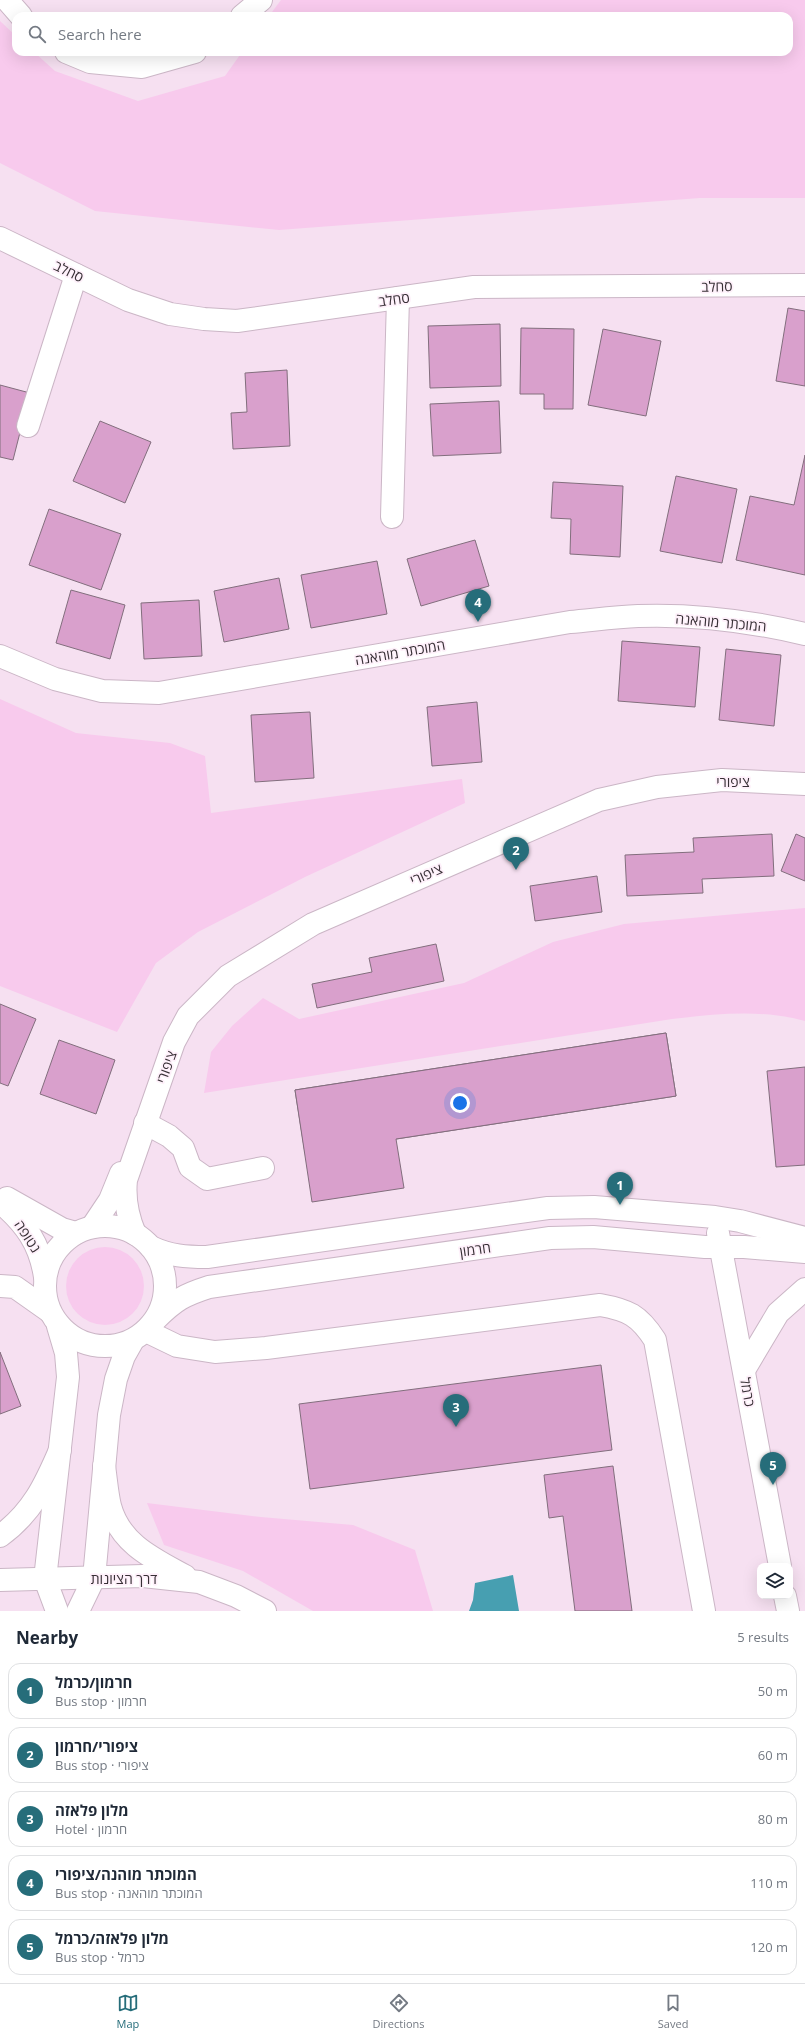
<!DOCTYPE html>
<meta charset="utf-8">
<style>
:root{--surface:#fff;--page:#f6f6f7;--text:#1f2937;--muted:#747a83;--line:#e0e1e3;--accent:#266d7a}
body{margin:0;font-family:"Open Sans","Noto Sans Hebrew",sans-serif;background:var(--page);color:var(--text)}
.controls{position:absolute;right:12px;bottom:12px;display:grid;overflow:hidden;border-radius:8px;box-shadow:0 4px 16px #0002}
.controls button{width:36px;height:36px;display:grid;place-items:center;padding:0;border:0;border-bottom:1px solid var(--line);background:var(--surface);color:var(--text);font:20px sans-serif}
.you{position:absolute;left:460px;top:1103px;width:14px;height:14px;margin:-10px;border:3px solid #fff;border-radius:50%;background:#1a73e8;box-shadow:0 0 0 6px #1a73e833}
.badge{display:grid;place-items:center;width:26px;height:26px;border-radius:50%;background:var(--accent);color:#fff;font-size:13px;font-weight:700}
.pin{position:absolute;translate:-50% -33px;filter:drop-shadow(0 1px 2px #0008)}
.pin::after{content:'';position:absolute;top:21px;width:14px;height:12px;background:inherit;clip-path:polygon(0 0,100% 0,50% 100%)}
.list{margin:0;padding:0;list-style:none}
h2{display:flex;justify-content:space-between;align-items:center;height:52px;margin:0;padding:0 16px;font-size:17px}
h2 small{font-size:13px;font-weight:400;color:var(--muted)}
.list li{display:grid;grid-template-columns:26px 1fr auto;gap:12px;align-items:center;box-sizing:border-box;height:56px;margin:0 8px 8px;padding:0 8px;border:1px solid var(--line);border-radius:12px}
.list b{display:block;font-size:15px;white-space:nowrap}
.list p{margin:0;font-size:13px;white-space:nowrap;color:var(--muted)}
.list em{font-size:13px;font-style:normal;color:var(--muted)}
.icon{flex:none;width:22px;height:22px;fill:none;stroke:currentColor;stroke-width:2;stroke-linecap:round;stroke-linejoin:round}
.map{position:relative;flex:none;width:805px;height:1611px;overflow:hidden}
.search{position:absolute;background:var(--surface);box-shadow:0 4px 16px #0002;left:12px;right:12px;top:12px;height:44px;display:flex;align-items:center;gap:10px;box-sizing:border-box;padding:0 14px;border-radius:12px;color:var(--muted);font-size:15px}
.sheet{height:372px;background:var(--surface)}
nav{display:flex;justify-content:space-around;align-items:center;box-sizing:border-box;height:56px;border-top:1px solid var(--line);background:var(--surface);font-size:11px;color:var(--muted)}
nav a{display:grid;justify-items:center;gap:2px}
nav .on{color:var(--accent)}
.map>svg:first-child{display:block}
.green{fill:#f8caed}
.water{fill:#479fb1}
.building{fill:#d9a0cc;stroke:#826e7d}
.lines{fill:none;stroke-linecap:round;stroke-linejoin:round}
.minor-casing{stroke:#cbb6c6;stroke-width:24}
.major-casing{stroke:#cbb6c6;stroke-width:24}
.highway-casing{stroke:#cbb6c6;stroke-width:24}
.minor{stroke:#fff;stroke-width:22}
.major{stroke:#fff;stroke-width:22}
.highway{stroke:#fff;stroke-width:22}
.labels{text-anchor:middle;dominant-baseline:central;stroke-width:3.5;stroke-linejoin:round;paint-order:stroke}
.street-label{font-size:14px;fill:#383036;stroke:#fef0fa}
</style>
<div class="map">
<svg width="805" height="1611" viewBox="0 0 805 1611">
<rect width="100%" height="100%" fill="#f6e0f1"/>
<g class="green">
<polygon points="281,0 805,0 805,198 700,198 279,230 95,211 0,163 0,21 16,36 16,52 34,52 55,71 138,101 225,76 242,52 789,52 789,16 269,16"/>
<polygon points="0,699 76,733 170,743 205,756 211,813 462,779 465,803 305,877 198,932 156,963 117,1032 0,986"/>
<path d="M805,908V1021C761,1009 716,1014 672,1019L204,1093L211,1052L232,1026L263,998L299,1019L464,983L553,942L624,924Z"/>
<circle cx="105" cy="1286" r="39"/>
<polygon points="147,1503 261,1517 353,1525 415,1550 433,1611 313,1611 243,1571 164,1545"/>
</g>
<polygon class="water" points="513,1575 519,1611 469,1611 473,1600 475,1583"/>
<g class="building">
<polygon points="788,308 805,311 805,386 776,381"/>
<polygon points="500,324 501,386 430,388 428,326"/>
<polygon points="521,328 574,329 573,409 544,409 544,394 520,394"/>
<polygon points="603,329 661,341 646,416 588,405"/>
<polygon points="287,370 290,446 233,449 231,413 247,412 245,373"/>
<polygon points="0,385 30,393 13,460 0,457"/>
<polygon points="499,401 501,453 433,456 430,404"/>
<polygon points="100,421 151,442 125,503 73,481"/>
<polygon points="805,455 805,575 736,560 750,496 794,505"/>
<polygon points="676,476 737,489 722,563 660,551"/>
<polygon points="553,482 623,486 620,557 570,554 571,519 551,518"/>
<polygon points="49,509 121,534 101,590 29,565"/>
<polygon points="475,540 489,586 421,606 407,559"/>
<polygon points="377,561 387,614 311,628 301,575"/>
<polygon points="279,578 289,629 224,642 214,591"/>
<polygon points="71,590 125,605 110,659 56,643"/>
<polygon points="199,600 202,656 144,659 141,603"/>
<polygon points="622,641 700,647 695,707 618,701"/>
<polygon points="726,649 781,655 774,726 719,720"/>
<polygon points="477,702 482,762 432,766 427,707"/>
<polygon points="310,712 314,778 255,782 251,715"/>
<polygon points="772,834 774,876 702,879 703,893 627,896 625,855 694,852 693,838"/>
<polygon points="796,834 805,838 805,881 781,871"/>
<polygon points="597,876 602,912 535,921 530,886"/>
<polygon points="436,944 444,981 317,1008 312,984 372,972 369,958"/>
<polygon points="0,1004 36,1019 8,1086 0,1083"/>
<polygon points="666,1033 676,1096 305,1153 295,1090"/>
<polygon points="666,1033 676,1096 396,1139 404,1188 312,1202 295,1090"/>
<polygon points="59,1040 115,1060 96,1114 40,1094"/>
<polygon points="805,1067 805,1165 776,1167 767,1071"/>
<polygon points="0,1352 21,1406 0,1414"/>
<polygon points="601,1365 612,1450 310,1489 299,1404"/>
<polygon points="613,1466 632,1611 575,1611 563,1516 549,1518 544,1475"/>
</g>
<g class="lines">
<g class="minor-casing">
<g id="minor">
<polyline points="0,238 128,300 170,314 204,319 237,321 474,287 805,285"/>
<polyline points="28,426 76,275"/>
<polyline points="392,517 398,298"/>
<path d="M0,656L55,679L102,691L159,693L570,622C593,620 615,617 638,616C694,614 750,621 805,634"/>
<polyline points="145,1123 169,1136 183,1148 190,1167 207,1179 263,1168"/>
<polyline points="7,1198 62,1229 76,1233"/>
<path d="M0,1202C26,1224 40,1244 45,1277"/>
<circle cx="105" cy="1286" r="60"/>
<polyline points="92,1227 110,1200 121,1173"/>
<polyline points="718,1233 780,1566"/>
<path d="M135,1234C127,1215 124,1199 126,1180L174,1042L188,1016L228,976L313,924L599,800L657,787L722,780L805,784"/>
<path d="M151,1247C170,1256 186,1257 207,1257L548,1208L594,1207L715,1217L740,1221L805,1238"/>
<polyline points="0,1286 15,1287 49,1311"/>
<path d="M156,1319C175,1300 184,1295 209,1287L550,1238L593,1237L705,1247H744L805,1252"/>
<path d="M146,1331L177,1346L215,1352L266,1348L600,1305C628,1310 639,1315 655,1340L704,1611"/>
<polyline points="744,1370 778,1313 805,1289"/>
<polyline points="785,1596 788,1611"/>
<polyline points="57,1611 45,1579 68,1377 66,1353 58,1326"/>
<polyline points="78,1611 94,1578 109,1415 116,1379 124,1356 133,1340"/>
</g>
</g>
<g class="major-casing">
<g id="major">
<polyline points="7,0 21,16"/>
<polyline points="242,16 261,0"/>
<polyline points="66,52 90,62 142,67 195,52"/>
</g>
</g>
<g class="highway-casing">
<g id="highway">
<path d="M104,1466C106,1479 107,1494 110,1506C120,1544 154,1559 185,1576"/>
<path d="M0,1536C32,1513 45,1485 60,1450"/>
<polyline points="0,1580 143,1576 199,1582 236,1596 265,1611"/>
</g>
</g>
<use href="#minor" class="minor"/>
<use href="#major" class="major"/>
<use href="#highway" class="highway"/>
</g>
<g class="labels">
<g class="street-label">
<text transform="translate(69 271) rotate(26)">סחלב</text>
<text transform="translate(717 286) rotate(-1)">סחלב</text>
<text transform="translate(394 299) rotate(-8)">סחלב</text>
<text transform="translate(721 622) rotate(5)">המוכתר מוהאנה</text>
<text transform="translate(400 652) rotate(-10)">המוכתר מוהאנה</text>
<text x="733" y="781">ציפורי</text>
<text transform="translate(426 874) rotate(-23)">ציפורי</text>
<text transform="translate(166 1067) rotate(-70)">ציפורי</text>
<text transform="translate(28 1236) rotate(57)">נטופה</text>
<text transform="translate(475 1249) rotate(-8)">חרמון</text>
<text transform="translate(748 1392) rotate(80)">כרמל</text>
<text x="124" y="1578">דרך הציונות</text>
</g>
</g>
</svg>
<div class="controls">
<button><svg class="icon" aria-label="layers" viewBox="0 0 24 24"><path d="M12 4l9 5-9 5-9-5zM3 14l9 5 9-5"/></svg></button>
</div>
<div class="you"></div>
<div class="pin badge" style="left:620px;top:1205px">1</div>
<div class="pin badge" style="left:516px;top:870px">2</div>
<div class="pin badge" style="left:456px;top:1427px">3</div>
<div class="pin badge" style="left:478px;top:622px">4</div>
<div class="pin badge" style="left:773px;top:1485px">5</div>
<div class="search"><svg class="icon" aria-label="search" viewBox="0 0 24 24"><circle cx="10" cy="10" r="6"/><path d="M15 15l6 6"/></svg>Search here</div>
</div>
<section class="sheet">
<h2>Nearby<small>5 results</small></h2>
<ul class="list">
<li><span class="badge">1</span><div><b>חרמון/כרמל</b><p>Bus stop · חרמון</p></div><em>50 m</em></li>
<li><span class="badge">2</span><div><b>ציפורי/חרמון</b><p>Bus stop · ציפורי</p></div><em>60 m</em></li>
<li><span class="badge">3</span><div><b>מלון פלאזה</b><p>Hotel · חרמון</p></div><em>80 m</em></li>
<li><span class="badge">4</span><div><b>המוכתר מוהנה/ציפורי</b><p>Bus stop · המוכתר מוהאנה</p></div><em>110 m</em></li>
<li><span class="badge">5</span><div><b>מלון פלאזה/כרמל</b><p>Bus stop · כרמל</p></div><em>120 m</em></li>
</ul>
</section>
<nav>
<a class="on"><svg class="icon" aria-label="map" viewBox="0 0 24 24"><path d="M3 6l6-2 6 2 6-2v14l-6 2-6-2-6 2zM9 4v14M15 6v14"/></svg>Map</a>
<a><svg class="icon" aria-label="directions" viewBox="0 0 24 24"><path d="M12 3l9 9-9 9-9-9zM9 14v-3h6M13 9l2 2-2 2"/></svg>Directions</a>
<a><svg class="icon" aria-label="saved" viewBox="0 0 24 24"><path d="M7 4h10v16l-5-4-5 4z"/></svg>Saved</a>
</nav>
